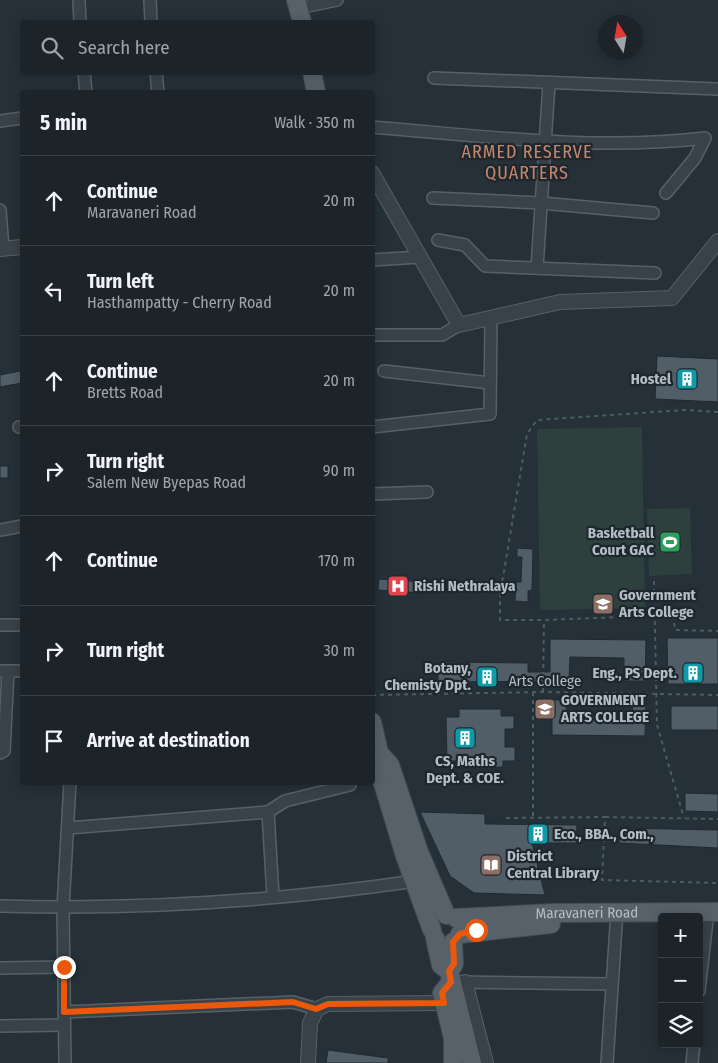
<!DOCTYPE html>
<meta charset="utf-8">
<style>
:root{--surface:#1c242a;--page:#293036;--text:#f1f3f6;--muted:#a0a4a8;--line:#3a4147}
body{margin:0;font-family:"Fira Sans Condensed",sans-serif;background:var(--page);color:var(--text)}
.controls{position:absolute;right:15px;bottom:15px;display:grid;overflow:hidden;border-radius:5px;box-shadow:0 2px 12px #0003}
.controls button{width:45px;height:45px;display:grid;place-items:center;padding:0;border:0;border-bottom:1px solid var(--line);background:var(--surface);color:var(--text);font:25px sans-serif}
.compass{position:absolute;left:598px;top:15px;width:45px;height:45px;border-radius:50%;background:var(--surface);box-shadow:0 2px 12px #0003;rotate:349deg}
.stop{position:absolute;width:15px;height:15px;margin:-11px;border:4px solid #ea580c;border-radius:50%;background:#fff}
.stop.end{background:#ea580c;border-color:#fff;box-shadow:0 1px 5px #0008}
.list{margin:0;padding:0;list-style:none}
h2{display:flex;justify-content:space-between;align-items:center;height:65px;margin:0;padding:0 20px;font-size:21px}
h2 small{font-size:16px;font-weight:400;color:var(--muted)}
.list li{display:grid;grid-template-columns:32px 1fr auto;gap:15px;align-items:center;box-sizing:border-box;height:90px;padding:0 20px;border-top:1px solid var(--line)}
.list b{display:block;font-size:19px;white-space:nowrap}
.list p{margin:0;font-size:16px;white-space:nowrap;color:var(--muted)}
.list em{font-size:16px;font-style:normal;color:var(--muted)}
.icon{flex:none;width:28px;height:28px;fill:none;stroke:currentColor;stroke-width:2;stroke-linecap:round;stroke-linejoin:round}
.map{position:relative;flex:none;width:718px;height:1063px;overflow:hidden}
.search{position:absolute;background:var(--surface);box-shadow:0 2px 12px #0003;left:20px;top:20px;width:355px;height:55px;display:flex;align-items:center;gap:12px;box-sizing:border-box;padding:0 18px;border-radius:5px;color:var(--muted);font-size:19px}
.panel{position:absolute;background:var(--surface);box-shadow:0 2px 12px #0003;left:20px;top:90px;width:355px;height:695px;border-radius:5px}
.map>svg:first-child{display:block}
.green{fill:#2d403d}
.building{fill:#515d67;stroke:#202930}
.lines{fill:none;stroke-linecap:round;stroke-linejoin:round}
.minor-casing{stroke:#576067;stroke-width:14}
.tertiary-casing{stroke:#576067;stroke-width:16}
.primary-casing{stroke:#424b52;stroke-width:20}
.path{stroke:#4c5d5c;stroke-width:2;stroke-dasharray:4 4;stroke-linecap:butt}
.minor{stroke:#394249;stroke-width:11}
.tertiary{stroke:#394249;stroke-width:14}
.primary{stroke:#576169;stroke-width:18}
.route{stroke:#ea580c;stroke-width:6}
.labels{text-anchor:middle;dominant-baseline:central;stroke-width:4.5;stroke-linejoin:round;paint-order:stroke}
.poi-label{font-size:15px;font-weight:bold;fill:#b4bdc5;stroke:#1e272e;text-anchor:start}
.street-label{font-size:15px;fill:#b4bdc5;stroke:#1e272e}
.quarter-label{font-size:18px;letter-spacing:1px;fill:#c6876d;stroke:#1e272e}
</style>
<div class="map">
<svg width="718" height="1063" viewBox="0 0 718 1063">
<rect width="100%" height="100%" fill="#253038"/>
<g class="green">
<polygon points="642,427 645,608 540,610 537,429"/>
<polygon points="690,508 692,574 649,576 647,509"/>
</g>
<g class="building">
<polygon points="657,356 718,359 718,402 655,399"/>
<polygon points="20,371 22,383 0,387 0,375"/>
<rect x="0" y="466" width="8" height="12"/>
<polygon points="517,548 533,549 532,590 528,591 528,602 515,601 516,582 521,582 522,557 517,557"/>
<polygon points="379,579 424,582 423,593 378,590"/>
<polygon points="667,638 718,638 718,684 668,684"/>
<polygon points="550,639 646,640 645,681 624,681 624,658 570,657 569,681 438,682 438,662 528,663 528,672 550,672"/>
<polygon points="633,699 646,699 645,736 552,735 552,700 567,700 566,719 632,719"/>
<rect x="671" y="706" width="47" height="24"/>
<polygon points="459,709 501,709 501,716 514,716 514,729 505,729 505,747 515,747 515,761 503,761 503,767 457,768 457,761 447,761 446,717 459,717"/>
<polygon points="685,793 718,794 718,812 685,811"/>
<polygon points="420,812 485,814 485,824 577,825 576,843 532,843 545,895 474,893 450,876"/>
<polygon points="620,828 718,830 718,848 619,843"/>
<polygon points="328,1050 388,1058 388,1063 326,1063"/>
</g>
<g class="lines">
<g class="minor-casing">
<g id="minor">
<polyline points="79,0 80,22"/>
<polyline points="150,0 151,22"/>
<polyline points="298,8 337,0"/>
<polyline points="84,72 86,92"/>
<polyline points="156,72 158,92"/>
<polyline points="434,78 718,89"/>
<polyline points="0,121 22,118"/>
<path d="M372,127C483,136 595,151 705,138L695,158L666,193"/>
<polyline points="433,198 541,203 653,213"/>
<polyline points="0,210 3,249"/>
<polyline points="438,240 465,245 485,266 655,273"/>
<polyline points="372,260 420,257"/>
<polyline points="537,268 549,83"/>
<polyline points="372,335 442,335 459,325"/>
<polyline points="384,371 490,383"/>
<polyline points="19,427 22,427"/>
<polyline points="372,427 490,414 491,318"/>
<polyline points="372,494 427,492"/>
<polyline points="0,530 22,526"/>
<polyline points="0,625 22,625"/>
<polyline points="2,671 22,671"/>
<polyline points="0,753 4,751 8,671"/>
<polyline points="268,812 285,801 350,785"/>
<polyline points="68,828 268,812 273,896"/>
<path d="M0,906C139,910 278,901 415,881"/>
<polyline points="0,968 64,967"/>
<polyline points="457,982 611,984"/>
<polyline points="699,991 708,912"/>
<polyline points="64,1012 293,1002 317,1009"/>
<polyline points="0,1026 64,1025"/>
<polyline points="65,1063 63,908 70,782"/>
<polyline points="607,1063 617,911"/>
<polyline points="692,1063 694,1044"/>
</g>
</g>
<g class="tertiary-casing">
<g id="tertiary">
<polyline points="372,173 459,325 560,302 672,298 718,241"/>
<polyline points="0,249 22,247"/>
<polyline points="465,982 486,1063"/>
<polyline points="308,1063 310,1023 317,1009 328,1004 443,1003"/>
</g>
</g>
<g class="primary-casing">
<g id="primary">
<polyline points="296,0 302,22"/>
<polyline points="312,72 316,92"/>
<polyline points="372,722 379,753 379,770 405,856 432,930"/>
<polyline points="379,753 390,765 419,852 446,915"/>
<path id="s1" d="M456,918L553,913L718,912"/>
<polyline points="460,934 551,924"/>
<polyline points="435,938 441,965 449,971 472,1063"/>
<polyline points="449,971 454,964 453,942"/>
<polyline points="451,982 442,993 453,1038 453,1063"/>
</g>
</g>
<g class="path">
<polyline points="718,412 685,410 537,420 527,434 500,595 500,620 544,620 673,615 675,630 718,631"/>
<polyline points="654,581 657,725 684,818"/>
<polyline points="533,692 533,817"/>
<polyline points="543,692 544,620"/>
<polyline points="372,695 543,692 718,695"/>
<polyline points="605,817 718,819"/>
<polyline points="506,818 605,817 602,880 718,883"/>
</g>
<use href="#minor" class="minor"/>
<use href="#tertiary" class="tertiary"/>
<use href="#primary" class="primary"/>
</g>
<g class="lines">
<polyline class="route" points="64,967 64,1012 293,1002 316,1009 328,1004 444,1003 442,993 451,982 449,971 454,964 453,942 460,934 476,930"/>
</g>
<defs>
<g id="building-square" transform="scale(1.125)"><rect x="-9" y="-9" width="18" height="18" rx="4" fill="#0f9aa8" stroke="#1e272e"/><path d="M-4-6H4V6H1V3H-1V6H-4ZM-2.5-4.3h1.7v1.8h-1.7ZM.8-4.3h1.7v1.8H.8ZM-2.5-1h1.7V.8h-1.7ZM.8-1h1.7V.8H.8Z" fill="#fff"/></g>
<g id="stadium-square" transform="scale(1.125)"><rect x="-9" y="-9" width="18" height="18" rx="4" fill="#2e9e5b" stroke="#1e272e"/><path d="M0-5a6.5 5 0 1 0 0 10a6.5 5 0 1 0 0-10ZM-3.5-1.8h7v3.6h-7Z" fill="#fff"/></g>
<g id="hospital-square" transform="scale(1.125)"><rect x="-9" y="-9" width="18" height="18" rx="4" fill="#e0444e" stroke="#1e272e"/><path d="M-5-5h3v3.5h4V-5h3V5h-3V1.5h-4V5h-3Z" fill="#fff"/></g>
<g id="university-square" transform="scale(1.125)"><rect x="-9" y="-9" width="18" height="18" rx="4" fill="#8d6e63" stroke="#1e272e"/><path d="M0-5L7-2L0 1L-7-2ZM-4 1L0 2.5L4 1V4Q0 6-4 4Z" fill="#fff"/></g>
<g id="library-square" transform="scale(1.125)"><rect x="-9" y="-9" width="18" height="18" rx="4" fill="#8d6e63" stroke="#1e272e"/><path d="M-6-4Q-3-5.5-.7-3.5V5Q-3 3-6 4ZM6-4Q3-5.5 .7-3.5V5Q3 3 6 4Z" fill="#fff"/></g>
</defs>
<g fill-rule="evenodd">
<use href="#building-square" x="687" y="379"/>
<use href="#stadium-square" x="670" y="542"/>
<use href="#hospital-square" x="398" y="586"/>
<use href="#university-square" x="603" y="604"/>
<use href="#building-square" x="693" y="673"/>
<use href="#building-square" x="487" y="677"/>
<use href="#university-square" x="545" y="709"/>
<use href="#building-square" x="465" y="738"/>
<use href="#building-square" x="538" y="834"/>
<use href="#library-square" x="491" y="865"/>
</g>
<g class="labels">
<g class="poi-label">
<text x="671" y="379" text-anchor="end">Hostel</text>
<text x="654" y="533" text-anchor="end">Basketball<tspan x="654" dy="17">Court GAC</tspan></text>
<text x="414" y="586">Rishi Nethralaya</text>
<text x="619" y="595">Government<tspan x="619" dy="17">Arts College</tspan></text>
<text x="471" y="668" text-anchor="end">Botany,<tspan x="471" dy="17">Chemisty Dpt.</tspan></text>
<text x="677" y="673" text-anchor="end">Eng., PS Dept.</text>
<text x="561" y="700">GOVERNMENT<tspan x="561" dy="17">ARTS COLLEGE</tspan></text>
<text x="465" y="761" text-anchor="middle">CS, Maths<tspan x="465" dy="17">Dept. &amp; COE.</tspan></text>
<text x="554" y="834">Eco., BBA., Com.,</text>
<text x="507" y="856">District<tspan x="507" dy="17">Central Library</tspan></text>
</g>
<g class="street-label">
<text x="545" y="681">Arts College</text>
<text stroke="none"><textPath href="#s1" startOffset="131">Maravaneri Road</textPath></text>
</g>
<g class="quarter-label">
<text x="527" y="152">ARMED RESERVE<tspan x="527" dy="21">QUARTERS</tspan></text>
</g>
</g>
</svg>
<div class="controls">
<button>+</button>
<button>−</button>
<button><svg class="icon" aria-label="layers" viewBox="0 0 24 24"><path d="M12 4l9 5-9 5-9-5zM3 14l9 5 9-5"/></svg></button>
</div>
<svg class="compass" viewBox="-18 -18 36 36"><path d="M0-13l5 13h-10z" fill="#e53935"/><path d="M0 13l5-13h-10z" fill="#a0a4a8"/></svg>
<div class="stop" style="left:476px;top:930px"></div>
<div class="stop end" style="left:64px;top:967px"></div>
<div class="search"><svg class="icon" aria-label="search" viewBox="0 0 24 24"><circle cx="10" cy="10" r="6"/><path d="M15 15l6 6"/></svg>Search here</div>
<section class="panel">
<h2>5 min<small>Walk · 350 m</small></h2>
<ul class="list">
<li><svg class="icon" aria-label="ahead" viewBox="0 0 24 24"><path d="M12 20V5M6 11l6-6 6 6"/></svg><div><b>Continue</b><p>Maravaneri Road</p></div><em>20 m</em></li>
<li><svg class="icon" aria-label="left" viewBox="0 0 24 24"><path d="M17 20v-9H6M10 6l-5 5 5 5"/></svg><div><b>Turn left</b><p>Hasthampatty - Cherry Road</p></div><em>20 m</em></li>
<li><svg class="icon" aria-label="ahead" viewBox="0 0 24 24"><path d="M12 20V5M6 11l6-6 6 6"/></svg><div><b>Continue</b><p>Bretts Road</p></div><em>20 m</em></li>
<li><svg class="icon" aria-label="right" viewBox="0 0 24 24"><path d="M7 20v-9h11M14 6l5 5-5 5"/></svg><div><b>Turn right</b><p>Salem New Byepas Road</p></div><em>90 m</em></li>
<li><svg class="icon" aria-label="ahead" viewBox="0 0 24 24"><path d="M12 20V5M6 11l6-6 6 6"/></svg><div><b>Continue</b></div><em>170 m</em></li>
<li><svg class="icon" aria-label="right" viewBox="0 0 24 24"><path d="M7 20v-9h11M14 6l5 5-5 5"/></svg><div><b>Turn right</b></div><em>30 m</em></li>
<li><svg class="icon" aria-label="arrive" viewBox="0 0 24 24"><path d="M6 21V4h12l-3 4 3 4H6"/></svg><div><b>Arrive at destination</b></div></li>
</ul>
</section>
</div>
